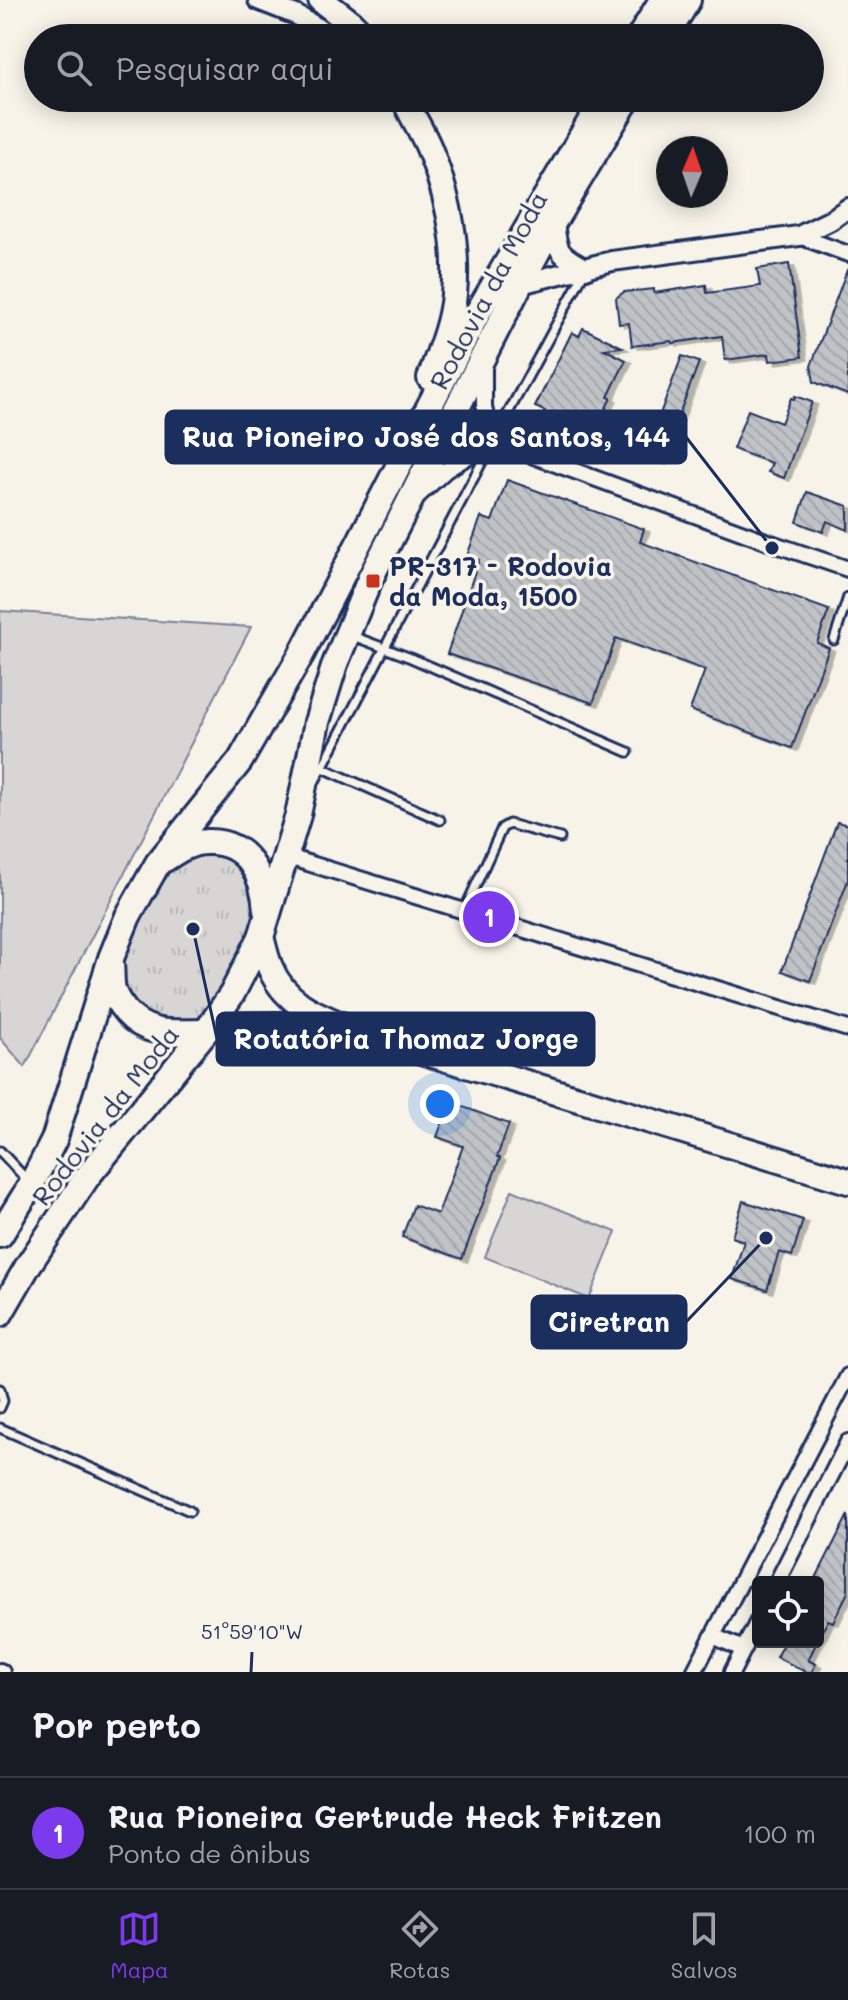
<!DOCTYPE html>
<html lang="pt">
<meta charset="utf-8">
<style>
:root{--surface:#171b24;--page:#20242c;--text:#f1f3f6;--muted:#9ea1a6;--line:#363941;--accent:#7c3aed}
body{margin:0;font-family:Mali,sans-serif;background:var(--page);color:var(--text)}
.controls{position:absolute;right:24px;bottom:24px;display:grid;overflow:hidden;border-radius:8px;box-shadow:0 4px 20px #0003}
.controls button{width:72px;height:72px;display:grid;place-items:center;padding:0;border:0;border-bottom:2px solid var(--line);background:var(--surface);color:var(--text);font:40px sans-serif}
.compass{position:absolute;left:656px;top:136px;width:72px;height:72px;border-radius:50%;background:var(--surface);box-shadow:0 4px 20px #0003;rotate:2deg}
.you{position:absolute;left:440px;top:1104px;width:28px;height:28px;margin:-20px;border:6px solid #fff;border-radius:50%;background:#1a73e8;box-shadow:0 0 0 12px #1a73e833}
.badge{display:grid;place-items:center;width:52px;height:52px;border-radius:50%;background:var(--accent);color:#fff;font-size:26px;font-weight:700}
.pin{position:absolute;translate:-50% -50%;border:4px solid #fff;box-shadow:0 2px 8px #0006}
.list{margin:0;padding:0;list-style:none}
h2{display:flex;justify-content:space-between;align-items:center;height:104px;margin:0;padding:0 32px;font-size:34px}
h2 small{font-size:26px;font-weight:400;color:var(--muted)}
.list li{display:grid;grid-template-columns:52px 1fr auto;gap:24px;align-items:center;box-sizing:border-box;height:112px;padding:0 32px;border-top:2px solid var(--line)}
.list b{display:block;font-size:30px;white-space:nowrap}
.list p{margin:0;font-size:26px;white-space:nowrap;color:var(--muted)}
.list em{font-size:26px;font-style:normal;color:var(--muted)}
.icon{flex:none;width:44px;height:44px;fill:none;stroke:currentColor;stroke-width:2;stroke-linecap:round;stroke-linejoin:round}
.map{position:relative;flex:none;width:848px;height:1672px;overflow:hidden}
.search{position:absolute;background:var(--surface);box-shadow:0 4px 20px #0003;left:24px;right:24px;top:24px;height:88px;display:flex;align-items:center;gap:20px;box-sizing:border-box;padding:0 28px;border-radius:44px;color:var(--muted);font-size:30px}
.sheet{height:216px;background:var(--surface)}
nav{display:flex;justify-content:space-around;align-items:center;box-sizing:border-box;height:112px;border-top:2px solid var(--line);background:var(--surface);font-size:22px;color:var(--muted)}
nav a{display:grid;justify-items:center;gap:4px}
nav .on{color:var(--accent)}
.map>svg:first-child{display:block}
.green{fill:#d7d6d4;stroke:#798299;stroke-width:2}
.park{fill:url(#park-tufts);stroke:#798299;stroke-width:2}
.building{fill:url(#building-back-hatch);stroke:#1b2f5e;stroke-width:2;filter:url(#shadow)}
.lines{fill:none;stroke-linecap:round;stroke-linejoin:round}
.lane-casing{stroke:#1b2f5e;stroke-width:13}
.street-casing{stroke:#1b2f5e;stroke-width:20}
.secondary-casing{stroke:#1b2f5e;stroke-width:24}
.highway-casing{stroke:#1b2f5e;stroke-width:30}
.lane{stroke:#f7f3e8;stroke-width:7}
.street{stroke:#f7f3e8;stroke-width:14}
.secondary{stroke:#f7f3e8;stroke-width:18}
.highway{stroke:#f7f3e8;stroke-width:24}
.ticks{fill:none;stroke:#1b2f5e;stroke-width:3}
.poi-dot{fill:#c8321e;stroke:#f7f3e8;stroke-width:3}
.labels{text-anchor:middle;dominant-baseline:central;stroke-width:7;stroke-linejoin:round;paint-order:stroke}
.street-label{font-size:26px;fill:#1b2f5e;stroke:#f7f3e8}
.poi-label{font-size:26px;font-weight:bold;fill:#1b2f5e;stroke:#f7f3e8;text-anchor:start}
.ticks-label{font-size:20px;text-anchor:middle;fill:#1b2f5e;stroke:#f7f3e8;stroke-width:7;stroke-linejoin:round;paint-order:stroke}
.leader{fill:none;stroke:#1b2f5e;stroke-width:3}
.callout-dot{fill:#1b2f5e;stroke:#f7f3e8;stroke-width:3}
.callout{fill:#1b2f5e;stroke:#1b2f5e;stroke-width:3}
.callout-label{font-size:28px;text-anchor:middle;font-weight:bold;fill:#fff}
</style>
<div class="map">
<svg width="848" height="1672" viewBox="0 0 848 1672">
<defs>
<pattern id="park-tufts" width="24" height="20" patternUnits="userSpaceOnUse" patternTransform="scale(2)"><rect width="24" height="20" fill="#d7d6d4"/><path d="M3 7l-1-3M5 7V3M7 7l1-3M15 17l-1-3M17 17v-4M19 17l1-3" fill="none" stroke="#b8b8b8"/></pattern>
<pattern id="building-back-hatch" width="6" height="6" patternUnits="userSpaceOnUse" patternTransform="scale(2)"><rect width="6" height="6" fill="#c0c3c5"/><path d="M-1 5l2 2M0 0l6 6M5-1l2 2" fill="none" stroke="#a4a8ac"/></pattern>
<filter id="shadow"><feDropShadow dx="5.5" dy="3" stdDeviation="0" flood-color="#0004"/></filter>
</defs>
<rect width="100%" height="100%" fill="#f7f3e8"/>
<filter id="ink" filterUnits="userSpaceOnUse"><feTurbulence type="fractalNoise" baseFrequency=".0125" numOctaves="2"/><feDisplacementMap in="SourceGraphic" scale="16" xChannelSelector="R" yChannelSelector="G"/><feConvolveMatrix kernelMatrix="1 2 1 2 8 2 1 2 1" color-interpolation-filters="sRGB"/></filter>
<g filter="url(#ink)">
<g class="green">
<polygon points="0,611 251,627 25,1067 0,1038"/>
<polygon points="512,1190 616,1232 589,1299 485,1257"/>
</g>
<polygon class="park" points="184,847 243,854 266,920 210,1026 171,1032 113,990 128,916"/>
<g class="building">
<polygon points="789,264 802,357 770,361 769,354 725,360 722,336 672,343 672,341 632,346 629,323 619,324 616,298 624,292 654,289 654,293 706,285 707,293 760,286 757,269"/>
<polygon points="847,270 848,271 848,395 814,382 811,366"/>
<polygon points="583,328 622,347 604,349 626,360 608,397 611,398 584,452 565,443 567,437 539,423 545,411 535,407 572,332 579,336"/>
<polygon points="682,356 699,362 661,462 644,456"/>
<polygon points="795,396 812,402 784,478 768,472 772,463 733,449 748,410 781,423 791,398 794,399"/>
<polygon points="507,480 644,529 640,542 829,610 817,643 829,648 792,748 690,710 705,670 616,638 593,703 447,654 479,560 467,556 481,517 492,521"/>
<polygon points="807,492 848,506 848,530 827,521 823,532 797,522"/>
<polygon points="837,822 848,825 848,880 810,981 782,971"/>
<polygon points="450,1102 509,1124 497,1157 500,1158 462,1259 402,1237 414,1205 438,1214 463,1146 437,1137"/>
<polygon points="743,1201 803,1220 792,1256 779,1252 767,1290 732,1279 744,1241 732,1237"/>
<polygon points="848,1515 848,1592 833,1622 828,1620 818,1641 818,1582 814,1582"/>
<polygon points="784,1642 817,1642 808,1660 816,1664 812,1672 806,1672 776,1657"/>
</g>
<g class="lines">
<g class="lane-casing">
<g id="lane">
<polyline points="350,635 411,658 628,752"/>
<polyline points="834,640 848,597"/>
<polyline points="321,767 440,820"/>
<polyline points="314,783 493,441 585,271"/>
<polyline points="464,911 502,828 509,824 560,838"/>
<polyline points="0,1151 27,1180"/>
<polyline points="0,1389 3,1401 0,1408"/>
<polyline points="0,1428 190,1511"/>
</g>
</g>
<g class="street-casing">
<g id="street">
<polyline points="799,236 848,254"/>
<polyline points="484,362 484,408 493,441"/>
<polyline points="420,494 446,470 493,441 774,544 848,569"/>
<polyline points="285,856 848,1029"/>
<polyline points="777,1582 848,1442"/>
<polyline points="713,1636 743,1649"/>
<polyline points="0,1671 2,1672"/>
<polyline points="694,1672 848,1376"/>
<polyline points="732,1672 758,1621"/>
</g>
</g>
<g class="secondary-casing">
<g id="secondary">
<polyline points="258,0 296,15 335,38"/>
<path d="M554,221C557,252 558,254 586,269"/>
<polyline points="520,284 612,261 799,236 831,220 848,208"/>
</g>
</g>
<g class="highway-casing">
<g id="highway">
<polyline points="321,0 351,23 366,38"/>
<polyline points="639,38 662,0"/>
<polyline points="665,38 688,0"/>
<path d="M404,98C411,115 422,131 429,148C448,195 459,243 454,294C452,322 440,351 430,378"/>
<path d="M165,859C177,851 191,842 206,842C246,840 264,875 266,910"/>
<path d="M261,937C264,947 266,958 270,967C286,1007 323,1017 358,1032L848,1181"/>
<path d="M111,964C112,972 111,982 113,990C115,998 121,1006 126,1012C148,1037 174,1032 204,1032"/>
<polyline points="210,1026 284,1025 336,1030"/>
<polyline points="0,1235 31,1185 54,1140 111,958 128,916 158,863 240,761 301,655 478,312 604,98"/>
<polyline points="0,1314 29,1264 87,1177 210,1026 232,994 261,937 298,815 317,722 335,664 370,579 520,284 554,221 628,98"/>
</g>
</g>
<use href="#lane" class="lane"/>
<use href="#street" class="street"/>
<use href="#secondary" class="secondary"/>
<use href="#highway" class="highway"/>
</g>
</g>
<path class="ticks" d="M251,1672L252,1652"/>
<rect class="poi-dot" x="365" y="573" width="16" height="16" rx="4"/>
<g class="labels">
<g class="street-label">
<text transform="translate(488 290) rotate(-62)">Rodovia da Moda</text>
<text transform="translate(105 1115) rotate(-52)">Rodovia da Moda</text>
</g>
<g class="poi-label">
<text x="389" y="566">PR-317 - Rodovia<tspan x="389" dy="30">da Moda, 1500</tspan></text>
</g>
</g>
<g class="ticks-label">
<text x="252" y="1639">51°59'10"W</text>
</g>
<path class="leader" d="M772 548L686 437M193 929L217 1039M766 1238L686 1322"/>
<g class="callout-dot">
<circle cx="772" cy="548" r="8"/>
<circle cx="193" cy="929" r="8"/>
<circle cx="766" cy="1238" r="8"/>
</g>
<g class="callout">
<rect x="166" y="411" width="520" height="52" rx="8"/>
<rect x="217" y="1013" width="377" height="52" rx="8"/>
<rect x="532" y="1296" width="154" height="52" rx="8"/>
</g>
<g class="callout-label">
<text x="426" y="447">Rua Pioneiro José dos Santos, 144</text>
<text x="406" y="1049">Rotatória Thomaz Jorge</text>
<text x="609" y="1332">Ciretran</text>
</g>
</svg>
<div class="controls">
<button><svg class="icon" aria-label="locate" viewBox="0 0 24 24"><circle cx="12" cy="12" r="6"/><path d="M12 2v4M12 18v4M2 12h4M18 12h4"/></svg></button>
</div>
<svg class="compass" viewBox="-18 -18 36 36"><path d="M0-13l5 13h-10z" fill="#e53935"/><path d="M0 13l5-13h-10z" fill="#9ea1a6"/></svg>
<div class="you"></div>
<div class="pin badge" style="left:489px;top:917px">1</div>
<div class="search"><svg class="icon" aria-label="search" viewBox="0 0 24 24"><circle cx="10" cy="10" r="6"/><path d="M15 15l6 6"/></svg>Pesquisar aqui</div>
</div>
<section class="sheet">
<h2>Por perto<small></small></h2>
<ul class="list">
<li><span class="badge">1</span><div><b>Rua Pioneira Gertrude Heck Fritzen</b><p>Ponto de ônibus</p></div><em>100 m</em></li>
</ul>
</section>
<nav>
<a class="on"><svg class="icon" aria-label="map" viewBox="0 0 24 24"><path d="M3 6l6-2 6 2 6-2v14l-6 2-6-2-6 2zM9 4v14M15 6v14"/></svg>Mapa</a>
<a><svg class="icon" aria-label="directions" viewBox="0 0 24 24"><path d="M12 3l9 9-9 9-9-9zM9 14v-3h6M13 9l2 2-2 2"/></svg>Rotas</a>
<a><svg class="icon" aria-label="saved" viewBox="0 0 24 24"><path d="M7 4h10v16l-5-4-5 4z"/></svg>Salvos</a>
</nav>
